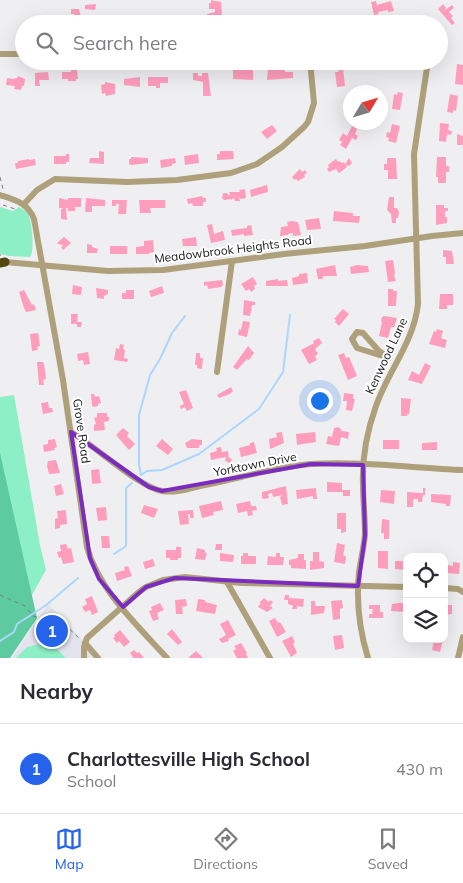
<!DOCTYPE html>
<style>
:root{--surface:#fff;--page:#f7f7f7;--text:#2b2b33;--muted:#7c7c81;--line:#e1e1e2;--accent:#2563eb}
body{margin:0;font-family:Mulish,sans-serif;background:var(--page);color:var(--text)}
.controls{position:absolute;right:15px;bottom:15px;display:grid;overflow:hidden;border-radius:10px;box-shadow:0 5px 20px #0002}
.controls button{width:45px;height:45px;display:grid;place-items:center;padding:0;border:0;border-bottom:1px solid var(--line);background:var(--surface);color:var(--text);font:25px sans-serif}
.compass{position:absolute;left:343px;top:85px;width:45px;height:45px;border-radius:50%;background:var(--surface);box-shadow:0 5px 20px #0002;rotate:52deg}
.you{position:absolute;left:319px;top:400px;width:18px;height:18px;margin:-12px;border:4px solid #fff;border-radius:50%;background:#1a73e8;box-shadow:0 0 0 8px #1a73e833}
.badge{display:grid;place-items:center;width:32px;height:32px;border-radius:50%;background:var(--accent);color:#fff;font-size:16px;font-weight:700}
.pin{position:absolute;translate:-50% -50%;border:2px solid #fff;box-shadow:0 1px 5px #0006}
.list{margin:0;padding:0;list-style:none}
h2{display:flex;justify-content:space-between;align-items:center;height:65px;margin:0;padding:0 20px;font-size:21px}
h2 small{font-size:16px;font-weight:400;color:var(--muted)}
.list li{display:grid;grid-template-columns:32px 1fr auto;gap:15px;align-items:center;box-sizing:border-box;height:90px;padding:0 20px;border-top:1px solid var(--line)}
.list b{display:block;font-size:19px;white-space:nowrap}
.list p{margin:0;font-size:16px;white-space:nowrap;color:var(--muted)}
.list em{font-size:16px;font-style:normal;color:var(--muted)}
.icon{flex:none;width:28px;height:28px;fill:none;stroke:currentColor;stroke-width:2;stroke-linecap:round;stroke-linejoin:round}
.map{position:relative;flex:none;width:463px;height:658px;overflow:hidden}
.search{position:absolute;background:var(--surface);box-shadow:0 5px 20px #0002;left:15px;right:15px;top:15px;height:55px;display:flex;align-items:center;gap:12px;box-sizing:border-box;padding:0 18px;border-radius:28px;color:var(--muted);font-size:19px}
.sheet{height:155px;background:var(--surface)}
nav{display:flex;justify-content:space-around;align-items:center;box-sizing:border-box;height:70px;border-top:1px solid var(--line);background:var(--surface);font-size:14px;color:var(--muted)}
nav a{display:grid;justify-items:center;gap:2px}
nav .on{color:var(--accent)}
.map>svg:first-child{display:block}
.built{fill:#e2e3ed}
.green{fill:#8defc5}
.forest{fill:#5dcb9f}
.lines{fill:none;stroke-linecap:round;stroke-linejoin:round}
.stream{stroke:#abd6ff;stroke-width:2}
.building{fill:#fe9dbc}
.path{stroke:#7d7d7f;stroke-width:1;stroke-dasharray:4 4;stroke-linecap:butt}
.minor{stroke:#ada07a;stroke-width:6}
.highway{stroke:#574712;stroke-width:9}
.marked{fill:none;stroke:#7b2cbf;stroke-width:4;stroke-linejoin:round}
.labels{text-anchor:middle;dominant-baseline:central;stroke-width:4;stroke-linejoin:round;paint-order:stroke}
.street-label{font-size:12px;fill:#181819;stroke:#fff}
</style>
<div class="map">
<svg width="463" height="658" viewBox="0 0 463 658">
<rect width="100%" height="100%" fill="#efeff2"/>
<polygon class="built" points="48,604 100,658 12,658"/>
<g class="green">
<path d="M0,207L13,211L19,207C23,209 26,211 28,214C32,222 35,251 30,257L9,256L0,254Z"/>
<polygon points="14,395 40,545 46,570 0,652 0,397"/>
<polygon points="40,644 55,647 66,658 16,658 27,647"/>
</g>
<polygon class="forest" points="0,453 37,618 10,658 0,658"/>
<g class="lines">
<g class="stream">
<polyline points="185,316 172,333 160,359 150,375 139,415 139,464 141,475 147,471 162,470 199,454 259,409 283,372 290,315"/>
<polyline points="114,554 126,546 126,488 132,483"/>
<polyline points="0,641 14,632 17,624 45,606 78,578"/>
</g>
</g>
<g class="building">
<polygon points="211,0 221,2 222,15 225,15 225,18 219,18 219,20 217,20 216,18 206,19 207,14 215,12 215,9 209,9 209,3 211,3"/>
<polygon points="376,1 377,5 391,1 394,11 388,12 388,10 378,12 379,14 374,15 371,2"/>
<polygon points="96,4 95,10 85,9 85,5"/>
<polygon points="443,4 446,8 445,10 452,5 454,8 449,12 453,16 451,18 455,23 452,25 438,9"/>
<polygon points="71,9 79,9 81,17 87,17 87,22 74,24 74,14 71,14"/>
<polygon points="265,15 269,15 270,22 277,22 277,18 281,18 281,24 261,24 261,22 265,22"/>
<polygon points="123,16 138,20 139,24 124,24 117,22 119,18 121,18"/>
<polygon points="181,16 187,16 187,19 195,19 195,24 179,24 179,20 181,19"/>
<polygon points="36,17 48,18 48,24 36,24"/>
<polygon points="391,61 410,61 409,68 405,67 405,69 396,69 396,66 391,65"/>
<polygon points="457,64 463,65 463,85 455,84"/>
<polygon points="343,68 345,86 337,87 335,72 339,72 338,69"/>
<polygon points="268,69 285,69 285,72 293,72 293,78 267,80"/>
<polygon points="71,70 77,70 78,79 76,79 76,81 68,81 68,79 62,79 62,72 71,72"/>
<polygon points="233,70 253,70 253,80 233,79"/>
<polygon points="48,72 49,80 39,80 40,86 35,86 35,73"/>
<polygon points="193,73 198,73 198,76 202,76 202,73 208,73 211,96 203,96 203,82 193,80"/>
<polygon points="18,76 25,79 24,86 22,86 21,90 14,89 15,86 6,85 7,78 13,79 17,78"/>
<polygon points="140,77 140,87 124,85 124,79"/>
<polygon points="148,77 168,77 168,83 160,83 160,88 156,88 156,86 148,86"/>
<polygon points="105,82 115,84 115,94 106,96 105,93 102,94 101,85 105,84"/>
<polygon points="398,92 403,93 400,110 392,109 394,94 397,95"/>
<polygon points="450,94 458,96 456,111 453,110 453,113 447,112"/>
<polygon points="440,123 449,124 448,130 452,131 451,135 447,134 446,142 439,141"/>
<polygon points="392,124 400,126 396,143 388,141 389,138 386,137 387,132 390,133"/>
<polygon points="272,125 277,131 267,139 261,132"/>
<polygon points="352,126 357,129 355,134 358,136 356,140 352,138 346,149 340,145 342,142 339,140 343,133 347,136"/>
<polygon points="457,134 463,136 463,145 457,145"/>
<polygon points="99,151 104,152 104,164 89,163 90,158 99,158"/>
<polygon points="220,151 233,151 234,159 217,160 217,154 220,154"/>
<polygon points="66,154 69,154 69,162 66,162 66,164 54,164 54,156 66,156"/>
<polygon points="198,154 199,163 185,165 184,156"/>
<polygon points="131,157 148,158 148,163 131,165 129,164 129,159 131,159"/>
<polygon points="437,157 446,157 446,166 449,166 449,172 446,172 446,183 438,183 438,177 436,177"/>
<polygon points="175,158 176,163 172,164 172,166 161,168 160,160"/>
<polygon points="349,158 352,163 349,166 346,165 347,167 339,173 336,169 329,172 327,169 329,167 328,165 333,161 336,159 338,162 339,161 342,163 344,162 345,164"/>
<polygon points="387,158 396,158 397,179 388,179 388,170 384,170 384,164 387,164"/>
<polygon points="29,159 29,160 35,159 36,165 16,169 15,163 18,163 18,161"/>
<polygon points="300,169 302,172 305,170 307,173 304,175 305,177 298,181 296,179 294,180 292,177"/>
<polygon points="267,185 268,192 251,197 250,190"/>
<polygon points="245,189 246,198 241,199 239,197 240,201 235,201 234,198 231,200 231,199 224,200 222,198 223,193 227,193 228,195 230,195 229,192 240,192 239,190"/>
<polygon points="202,196 203,198 206,198 206,202 203,202 203,206 193,206 192,203 188,204 187,199"/>
<polygon points="389,197 394,197 394,208 397,208 399,212 398,218 396,218 396,223 392,223 391,214 387,210"/>
<polygon points="59,198 68,200 68,198 81,198 81,207 75,207 75,211 68,211 68,208 66,208 67,220 61,219 61,209 63,208 59,208"/>
<polygon points="86,198 105,200 105,206 92,206 92,212 85,212"/>
<polygon points="112,200 127,200 126,214 118,214 119,204 116,204 116,206 112,206"/>
<polygon points="139,200 165,200 165,208 150,208 151,213 140,213"/>
<polygon points="436,205 444,205 444,208 448,208 448,211 445,211 445,217 447,217 447,223 436,225"/>
<polygon points="334,211 353,213 353,216 360,216 359,223 333,221"/>
<polygon points="319,218 321,229 307,230 305,220"/>
<polygon points="292,221 298,222 301,235 293,236 293,233 288,234 288,235 280,236 281,227 288,226 287,222"/>
<polygon points="212,224 214,234 223,231 225,240 211,243 207,225"/>
<polygon points="251,225 253,235 244,236 244,234 232,236 231,230 247,228 247,226"/>
<polygon points="64,237 71,243 63,250 61,247 63,246 61,244 60,245 57,243"/>
<polygon points="196,237 197,246 183,246 182,239"/>
<polygon points="153,240 154,252 149,253 149,254 136,254 136,247 144,246 144,241"/>
<polygon points="87,244 92,245 92,247 98,249 97,253 87,253"/>
<rect x="110" y="246" width="17" height="8"/>
<polygon points="443,250 452,251 454,264 446,264 446,257 443,257"/>
<polygon points="393,260 395,273 394,276 396,281 388,282 385,261"/>
<polygon points="335,265 337,276 323,276 323,279 318,279 316,269"/>
<polygon points="357,265 368,266 369,272 351,274 350,267"/>
<polygon points="307,273 308,283 293,285 292,278 299,276 299,274"/>
<polygon points="253,277 257,284 254,286 255,289 251,292 249,289 246,291 241,284"/>
<polygon points="278,279 278,281 287,280 288,286 266,286 266,281"/>
<polygon points="222,280 223,285 221,287 208,289 207,285 204,286 204,282"/>
<polygon points="73,285 82,287 81,295 72,294"/>
<polygon points="162,286 164,293 151,297 149,291"/>
<polygon points="96,288 108,290 108,294 104,296 104,299 97,298"/>
<polygon points="388,289 393,289 393,291 397,291 396,306 388,306"/>
<polygon points="24,290 32,305 34,304 36,310 26,312 24,308 19,292"/>
<polygon points="126,290 134,290 134,299 122,299 122,293 126,293"/>
<polygon points="440,294 453,294 453,305 447,305 447,309 439,309"/>
<polygon points="244,300 255,302 255,305 252,305 250,316 243,315"/>
<polygon points="343,309 349,314 339,326 335,322 336,320 334,319"/>
<polygon points="71,314 78,314 77,322 82,322 81,327 77,327 77,324 71,324"/>
<polygon points="384,316 397,318 394,327 391,327 388,338 379,336 382,322 381,322 382,317"/>
<polygon points="243,321 250,322 247,337 238,335 239,329 241,330"/>
<polygon points="437,329 443,331 441,338 447,340 445,348 429,344 434,331 436,332"/>
<polygon points="38,333 40,346 37,347 38,350 32,351 30,334"/>
<polygon points="319,338 322,343 315,349 318,354 315,356 317,360 309,364 301,350 314,343 313,341"/>
<polygon points="120,344 124,345 123,349 125,350 124,358 128,359 127,362 114,360 116,348 119,349"/>
<polygon points="248,346 254,353 249,360 247,359 237,370 233,367"/>
<polygon points="88,352 90,364 84,365 83,360 78,361 77,354"/>
<polygon points="196,353 200,353 200,358 203,358 202,369 197,368 197,365 195,365"/>
<polygon points="344,353 346,358 349,357 357,376 348,380 338,355"/>
<polygon points="37,362 43,362 44,364 46,379 43,380 44,385 39,385"/>
<polygon points="425,363 431,366 422,384 408,380 412,371 419,375"/>
<polygon points="231,387 233,391 230,394 219,398 217,395"/>
<polygon points="186,390 193,408 187,411 185,407 181,409 180,406 184,404 179,392"/>
<polygon points="344,393 353,394 353,399 355,399 352,411 346,410 347,401 343,401"/>
<polygon points="91,394 94,394 95,397 99,396 101,403 98,404 98,406 93,407 92,405"/>
<polygon points="401,398 411,399 409,414 407,414 407,416 401,416"/>
<polygon points="48,402 49,408 52,408 53,412 43,414 41,403"/>
<polygon points="97,413 107,413 107,417 109,417 109,421 104,422 105,430 94,431 94,425 96,424 94,418 97,417"/>
<polygon points="338,427 341,429 341,431 349,432 348,439 341,437 339,446 326,444 328,436 332,437 334,428"/>
<polygon points="123,428 129,433 127,436 135,444 129,450 116,435"/>
<polygon points="282,432 284,443 270,449 269,439 277,437 276,433"/>
<polygon points="315,432 316,442 297,445 296,434"/>
<polygon points="55,439 57,447 54,448 55,450 44,452 43,445 48,444 48,440"/>
<polygon points="162,439 173,449 168,455 156,446"/>
<polygon points="192,439 202,440 202,445 199,445 199,448 187,448 185,443"/>
<rect x="383" y="440" width="16" height="9"/>
<polygon points="254,442 257,453 241,457 239,448 250,445 250,443"/>
<polygon points="437,442 437,450 422,450 422,443"/>
<polygon points="221,447 222,452 228,451 229,458 232,459 230,463 225,461 226,457 211,460 210,453 217,451 216,448"/>
<polygon points="56,460 60,473 49,474 47,466 48,461"/>
<polygon points="99,469 101,483 92,484 91,470"/>
<polygon points="327,482 342,483 342,490 350,490 350,496 343,496 343,492 327,492"/>
<polygon points="61,484 64,494 56,496 54,486"/>
<polygon points="286,486 288,504 282,505 280,497 283,495 273,497 272,493 268,494 269,498 264,499 262,498 262,492"/>
<polygon points="316,488 317,499 313,499 313,496 297,499 296,490"/>
<polygon points="423,488 425,488 425,495 423,495 422,502 418,502 418,499 413,499 413,507 407,507 407,492 423,493"/>
<polygon points="381,490 395,491 394,504 380,502"/>
<polygon points="431,494 451,495 450,506 446,506 446,504 431,502"/>
<polygon points="221,501 223,510 213,512 214,515 202,518 199,506"/>
<polygon points="250,501 251,506 256,506 257,510 252,511 253,515 248,516 247,511 238,513 236,504"/>
<polygon points="144,505 158,509 154,518 141,513"/>
<polygon points="106,507 107,520 98,521 96,508"/>
<polygon points="66,510 67,524 60,525 60,528 55,529 55,519 58,518 57,511"/>
<polygon points="193,510 194,518 190,518 190,514 188,514 189,524 180,525 178,511"/>
<polygon points="337,513 346,513 346,532 341,533 341,529 337,529"/>
<polygon points="382,519 389,520 389,539 384,539 384,533 381,533"/>
<polygon points="101,536 109,536 110,548 102,548"/>
<polygon points="337,543 345,545 343,556 346,556 345,564 334,562"/>
<polygon points="66,544 68,549 71,548 74,562 63,564 61,557 59,558 57,552 61,551 60,545"/>
<polygon points="216,544 222,544 222,550 215,550"/>
<polygon points="176,547 181,547 181,558 178,558 178,560 170,560 170,558 166,558 166,550 176,550"/>
<polygon points="197,548 205,550 205,553 207,553 205,560 195,559"/>
<polygon points="378,551 388,551 388,569 378,568"/>
<polygon points="313,552 319,552 319,561 324,562 324,568 310,570 310,561 313,561"/>
<polygon points="220,553 234,555 233,562 220,561"/>
<polygon points="243,553 248,553 248,556 256,556 256,564 241,564 241,556 243,556"/>
<polygon points="276,553 280,553 280,557 284,557 283,565 267,565 268,556 276,557"/>
<polygon points="298,554 304,554 304,560 306,560 306,569 291,568 291,565 289,565 289,560 298,558"/>
<polygon points="153,559 155,566 145,569 143,562"/>
<polygon points="395,561 407,561 406,570 395,569"/>
<polygon points="453,562 460,563 459,574 447,573 448,565 453,566"/>
<polygon points="128,566 132,576 117,581 115,573 125,570 124,567"/>
<polygon points="285,595 289,595 289,598 304,599 303,607 297,606 297,609 292,609 293,606 288,604 288,600 284,600"/>
<polygon points="92,596 98,612 92,615 90,610 85,612 82,607 87,604 85,599"/>
<polygon points="264,598 269,602 270,600 273,602 270,606 273,608 267,612 258,607 261,603 259,603"/>
<polygon points="186,599 187,606 182,607 183,614 176,614 175,600"/>
<polygon points="198,599 205,600 205,602 217,605 215,614 196,611"/>
<polygon points="342,600 343,608 340,609 340,619 333,620 331,601"/>
<polygon points="311,601 315,601 315,606 325,606 324,613 311,615"/>
<polygon points="160,603 164,610 157,613 159,619 153,621 149,611 152,610 151,607"/>
<polygon points="398,603 404,603 404,605 407,605 407,612 391,611 392,604"/>
<polygon points="369,605 380,605 380,612 383,612 383,618 369,618 369,614 372,614 373,609 369,609"/>
<polygon points="444,605 452,605 452,614 444,615"/>
<polygon points="275,618 278,623 280,622 286,632 277,637 269,621"/>
<polygon points="228,620 236,635 228,639 229,641 222,643 219,639 226,635 220,624"/>
<polygon points="172,629 182,642 178,645 167,634"/>
<polygon points="120,630 130,642 124,647 119,641 117,643 113,638 115,637 114,635"/>
<polygon points="342,635 344,648 335,650 333,636"/>
<polygon points="292,636 295,642 293,644 297,653 291,657 282,641"/>
<polygon points="434,639 443,640 440,652 432,650"/>
<polygon points="241,643 247,653 246,654 248,658 237,658 233,651 236,649 234,646"/>
<polygon points="134,650 137,653 139,652 144,658 132,658 133,657 130,653"/>
<polygon points="196,651 203,658 190,658 189,657"/>
</g>
<g class="lines">
<g class="path">
<polyline points="0,177 3,189"/>
<polyline points="3,205 15,209 16,208"/>
<polyline points="0,255 1,255"/>
<polyline points="0,595 25,606 33,616 64,624 80,639"/>
</g>
<g class="minor">
<polyline points="0,54 24,54"/>
<path d="M0,195C15,200 28,203 34,219L63,380L87,547C98,589 138,626 167,658"/>
<polyline points="24,204 37,190 55,179 127,182 177,180 231,173 257,164 282,147 304,127 308,122 314,103 310,61"/>
<polyline points="5,262 108,271 163,270 284,254 365,246 432,236 463,233"/>
<polygon points="357,332 363,333 379,351 389,358 357,348 352,339"/>
<polyline points="217,372 232,261"/>
<path d="M71,432C94,445 140,488 162,491C175,493 188,489 200,486C237,479 274,467 311,464C361,461 413,468 463,470"/>
<polyline points="227,582 270,658"/>
<polyline points="444,588 458,589 463,592"/>
<polyline points="85,643 98,658"/>
<polyline points="84,658 84,647 87,638 139,592 146,587 163,580 185,577 241,583 407,587"/>
<path d="M368,658C359,629 356,602 359,572C361,559 364,547 365,534C365,517 363,501 363,484C362,457 367,431 376,406C388,371 414,342 418,304L414,154L428,61"/>
<polyline points="458,658 463,637"/>
</g>
<polyline class="highway" points="0,263 5,262"/>
</g>
<path class="marked" d="M71,432L149,487L162,491L311,464L363,465L365,536L358,586L175,578L146,587L123,607L99,579L90,558Z"/>
<g class="labels">
<g class="street-label">
<text transform="translate(233 249) rotate(-7)">Meadowbrook Heights Road</text>
<text transform="translate(386 356) rotate(-65)">Kenwood Lane</text>
<text transform="translate(82 431) rotate(82)">Grove Road</text>
<text transform="translate(255 464) rotate(-11)">Yorktown Drive</text>
</g>
</g>
</svg>
<div class="controls">
<button><svg class="icon" aria-label="locate" viewBox="0 0 24 24"><circle cx="12" cy="12" r="6"/><path d="M12 2v4M12 18v4M2 12h4M18 12h4"/></svg></button>
<button><svg class="icon" aria-label="layers" viewBox="0 0 24 24"><path d="M12 4l9 5-9 5-9-5zM3 14l9 5 9-5"/></svg></button>
</div>
<svg class="compass" viewBox="-18 -18 36 36"><path d="M0-13l5 13h-10z" fill="#e53935"/><path d="M0 13l5-13h-10z" fill="#7c7c81"/></svg>
<div class="you"></div>
<div class="pin badge" style="left:52px;top:631px">1</div>
<div class="search"><svg class="icon" aria-label="search" viewBox="0 0 24 24"><circle cx="10" cy="10" r="6"/><path d="M15 15l6 6"/></svg>Search here</div>
</div>
<section class="sheet">
<h2>Nearby<small></small></h2>
<ul class="list">
<li><span class="badge">1</span><div><b>Charlottesville High School</b><p>School</p></div><em>430 m</em></li>
</ul>
</section>
<nav>
<a class="on"><svg class="icon" aria-label="map" viewBox="0 0 24 24"><path d="M3 6l6-2 6 2 6-2v14l-6 2-6-2-6 2zM9 4v14M15 6v14"/></svg>Map</a>
<a><svg class="icon" aria-label="directions" viewBox="0 0 24 24"><path d="M12 3l9 9-9 9-9-9zM9 14v-3h6M13 9l2 2-2 2"/></svg>Directions</a>
<a><svg class="icon" aria-label="saved" viewBox="0 0 24 24"><path d="M7 4h10v16l-5-4-5 4z"/></svg>Saved</a>
</nav>
